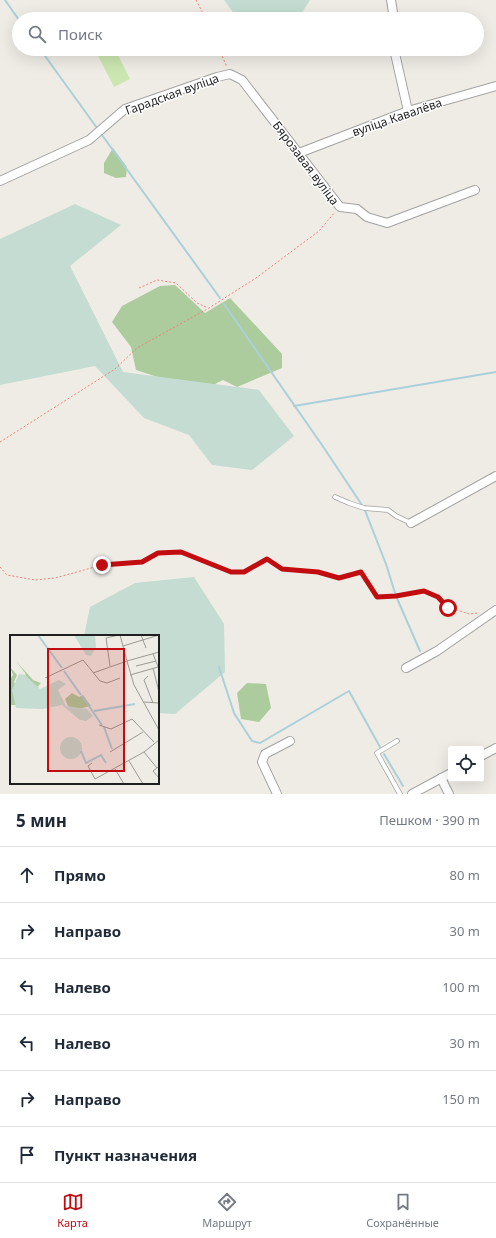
<!DOCTYPE html>
<html lang="ru">
<meta charset="utf-8">
<style>
:root{--surface:#fff;--page:#f2f2f3;--text:#1f2937;--muted:#747a83;--line:#e0e1e3;--accent:#c10d10}
body{margin:0;font-family:"Noto Sans",sans-serif;background:var(--page);color:var(--text)}
.controls{position:absolute;right:12px;bottom:12px;display:grid;overflow:hidden;border-radius:4px;box-shadow:0 4px 16px #0002}
.controls button{width:36px;height:36px;display:grid;place-items:center;padding:0;border:0;border-bottom:1px solid var(--line);background:var(--surface);color:var(--text);font:20px sans-serif}
.stop{position:absolute;width:12px;height:12px;margin:-9px;border:3px solid #c10d10;border-radius:50%;background:#fff}
.stop.end{background:#c10d10;border-color:#fff;box-shadow:0 1px 4px #0008}
.list{margin:0;padding:0;list-style:none}
h2{display:flex;justify-content:space-between;align-items:center;height:52px;margin:0;padding:0 16px;font-size:17px}
h2 small{font-size:13px;font-weight:400;color:var(--muted)}
.list li{display:grid;grid-template-columns:26px 1fr auto;gap:12px;align-items:center;box-sizing:border-box;height:56px;padding:0 16px;border-top:1px solid var(--line)}
.list b{display:block;font-size:15px;white-space:nowrap}
.list em{font-size:13px;font-style:normal;color:var(--muted)}
.icon{flex:none;width:22px;height:22px;fill:none;stroke:currentColor;stroke-width:2;stroke-linecap:round;stroke-linejoin:round}
.map{position:relative;flex:none;width:496px;height:794px;overflow:hidden}
.search{position:absolute;background:var(--surface);box-shadow:0 4px 16px #0002;left:12px;right:12px;top:12px;height:44px;display:flex;align-items:center;gap:10px;box-sizing:border-box;padding:0 14px;border-radius:22px;color:var(--muted);font-size:15px}
.sheet{height:388px;background:var(--surface)}
nav{display:flex;justify-content:space-around;align-items:center;box-sizing:border-box;height:56px;border-top:1px solid var(--line);background:var(--surface);font-size:11px;color:var(--muted)}
nav a{display:grid;justify-items:center;gap:2px}
nav .on{color:var(--accent)}
.map>svg:first-child{display:block}
.grass{fill:#cbe6b0}
.forest{fill:#accc9e}
.wetland{fill:#c4dcd1}
.lines{fill:none;stroke-linecap:round;stroke-linejoin:round}
.stream{stroke:#aad0da;stroke-width:2}
.lane-casing{stroke:#a3a3a3;stroke-width:5.5}
.street-casing{stroke:#a3a3a3;stroke-width:10}
.path{stroke:#f18176;stroke-width:1;stroke-dasharray:2 2;stroke-linecap:butt}
.lane{stroke:#fff;stroke-width:4}
.street{stroke:#fff;stroke-width:8}
.route{stroke:#c10d10;stroke-width:5}
.labels{text-anchor:middle;dominant-baseline:central;stroke-width:3;stroke-linejoin:round;paint-order:stroke}
.street-label{font-size:12px;fill:#1f1f1f;stroke:#fff}
.inset-river{fill:none;stroke:#aad0da;stroke-width:2}
.inset-road{fill:none;stroke:#9c9a96;stroke-width:1}
.view{fill:#c10d10;fill-opacity:0.15;stroke:#c10d10;stroke-width:2}
.inset-edge{fill:none;stroke:#1f1f1f;stroke-width:2}
</style>
<div class="map">
<svg width="496" height="794" viewBox="0 0 496 794">
<rect width="100%" height="100%" fill="#efece6"/>
<polygon class="grass" points="102,49 115,49 130,79 114,87 96,52"/>
<g class="forest">
<polygon points="113,148 127,167 126,177 116,178 104,173 104,163"/>
<polygon points="175,285 205,313 230,298 282,354 282,368 237,387 223,380 201,391 136,370 131,347 112,322 122,306 160,286"/>
<polygon points="247,683 266,684 271,708 259,722 241,719 237,693"/>
</g>
<g class="wetland">
<polygon points="224,0 310,0 298,19 238,19"/>
<polygon points="75,204 121,225 70,266 123,372 259,390 294,436 252,470 212,465 189,435 144,418 95,366 0,385 0,239"/>
<polygon points="194,577 224,624 225,672 175,714 158,713 158,636 84,636 90,607 135,583"/>
</g>
<g class="lines">
<g class="stream">
<polyline points="5,0 19,20"/>
<polyline points="40,49 97,128"/>
<polyline points="102,135 220,298"/>
<polyline points="224,304 322,445 364,508 386,564 396,596 420,651"/>
<polyline points="294,406 496,372"/>
<polyline points="219,667 234,713 252,741 260,743 349,691 380,747"/>
<polyline points="384,754 403,786"/>
</g>
<g class="lane-casing">
<g id="lane">
<polyline points="335,497 349,503 364,508 388,510 396,516 411,523"/>
<polyline points="397,741 377,753 400,794"/>
</g>
</g>
<g class="street-casing">
<g id="street">
<polyline points="391,0 394,19"/>
<polyline points="394,49 408,111"/>
<polyline points="299,153 408,111 496,86"/>
<polyline points="0,181 89,140 125,109 217,77 230,74 242,80 340,207 357,209 367,217 387,223 475,190"/>
<polyline points="411,523 496,476"/>
<polyline points="406,668 437,651 496,610"/>
<polyline points="481,756 496,748"/>
<polyline points="441,778 449,794"/>
<polyline points="277,794 262,762 265,754 290,741"/>
<polyline points="412,794 451,773"/>
</g>
</g>
<g class="path">
<polyline points="196,0 206,19"/>
<polyline points="219,49 227,67"/>
<polyline points="139,288 157,280 176,283 197,303 208,308"/>
<polyline points="0,442 115,369 137,348 209,308 256,278 319,231 335,212"/>
<polyline points="0,567 7,575 35,580 55,578 102,565 142,561 158,553 181,552 231,572 244,572 267,559 282,569 318,572 339,578 361,572 377,597 396,596 424,591 438,597 448,607 469,614 478,613"/>
</g>
<use href="#lane" class="lane"/>
<use href="#street" class="street"/>
</g>
<g class="lines">
<polyline class="route" points="102,565 142,562 158,553 181,552 231,572 244,572 267,559 282,569 318,572 339,578 361,572 377,597 396,596 424,591 438,597 448,608"/>
</g>
<g class="labels">
<g class="street-label">
<text transform="translate(172 94) rotate(-20)">Гарадская вуліца</text>
<text transform="translate(397 117) rotate(-19)">вуліца Кавалёва</text>
<text transform="translate(306 163) rotate(53)">Бярозавая вуліца</text>
</g>
</g>
<g transform="translate(10 635)">
<rect width="149" height="149" fill="#efece6"/>
<path d="M6,26L23,45L31,48L28,51L33,67L18,49L15,38ZM0,32L7,40L4,47L9,57V70H0V44L3,40ZM62,58L69,62L73,60L81,71L68,74L58,71L55,64Z" fill="#accc9e"/>
<path d="M64,0H85L86,12L81,21L76,20ZM9,39L15,40L30,54L49,45L56,49L48,55L56,71L77,74L83,81L76,86L70,85L52,70L33,74L6,73L2,55ZM50 113a11 11 0 1 1 22 0a11 11 0 1 1-22 0Z" fill="#c4dcd1"/>
<path class="inset-river" d="M28,0L52,33M54,36L71,60M72,61L92,90M84,76L125,69M94,92L102,114M71,116L76,128L91,120L96,128"/>
<path class="inset-road" d="M131,0L136,13M113,11L149,0M149,17L117,26L124,50L149,95M143,19L149,34M100,31L96,3L109,0M126,31L146,26M143,33L149,57M83,38L117,26L110,0M120,40L148,32M138,41L134,45L143,68M35,43L73,25L90,46L97,48L110,43M134,67L149,68M89,90L101,94L122,84L144,107M100,117L133,97M134,117L147,133M119,126L133,149M82,128L78,131L85,144L134,117L149,105M148,132L143,136L149,143M105,134L114,149"/>
<path class="view" d="M38,14H114V136H38Z"/>
<rect width="149" height="149" class="inset-edge"/>
</g>
</svg>
<div class="controls">
<button><svg class="icon" aria-label="locate" viewBox="0 0 24 24"><circle cx="12" cy="12" r="6"/><path d="M12 2v4M12 18v4M2 12h4M18 12h4"/></svg></button>
</div>
<div class="stop" style="left:448px;top:608px"></div>
<div class="stop end" style="left:102px;top:565px"></div>
<div class="search"><svg class="icon" aria-label="search" viewBox="0 0 24 24"><circle cx="10" cy="10" r="6"/><path d="M15 15l6 6"/></svg>Поиск</div>
</div>
<section class="sheet">
<h2>5 мин<small>Пешком · 390 m</small></h2>
<ul class="list">
<li><svg class="icon" aria-label="ahead" viewBox="0 0 24 24"><path d="M12 20V5M6 11l6-6 6 6"/></svg><div><b>Прямо</b></div><em>80 m</em></li>
<li><svg class="icon" aria-label="right" viewBox="0 0 24 24"><path d="M7 20v-9h11M14 6l5 5-5 5"/></svg><div><b>Направо</b></div><em>30 m</em></li>
<li><svg class="icon" aria-label="left" viewBox="0 0 24 24"><path d="M17 20v-9H6M10 6l-5 5 5 5"/></svg><div><b>Налево</b></div><em>100 m</em></li>
<li><svg class="icon" aria-label="left" viewBox="0 0 24 24"><path d="M17 20v-9H6M10 6l-5 5 5 5"/></svg><div><b>Налево</b></div><em>30 m</em></li>
<li><svg class="icon" aria-label="right" viewBox="0 0 24 24"><path d="M7 20v-9h11M14 6l5 5-5 5"/></svg><div><b>Направо</b></div><em>150 m</em></li>
<li><svg class="icon" aria-label="arrive" viewBox="0 0 24 24"><path d="M6 21V4h12l-3 4 3 4H6"/></svg><div><b>Пункт назначения</b></div></li>
</ul>
</section>
<nav>
<a class="on"><svg class="icon" aria-label="map" viewBox="0 0 24 24"><path d="M3 6l6-2 6 2 6-2v14l-6 2-6-2-6 2zM9 4v14M15 6v14"/></svg>Карта</a>
<a><svg class="icon" aria-label="directions" viewBox="0 0 24 24"><path d="M12 3l9 9-9 9-9-9zM9 14v-3h6M13 9l2 2-2 2"/></svg>Маршрут</a>
<a><svg class="icon" aria-label="saved" viewBox="0 0 24 24"><path d="M7 4h10v16l-5-4-5 4z"/></svg>Сохранённые</a>
</nav>
